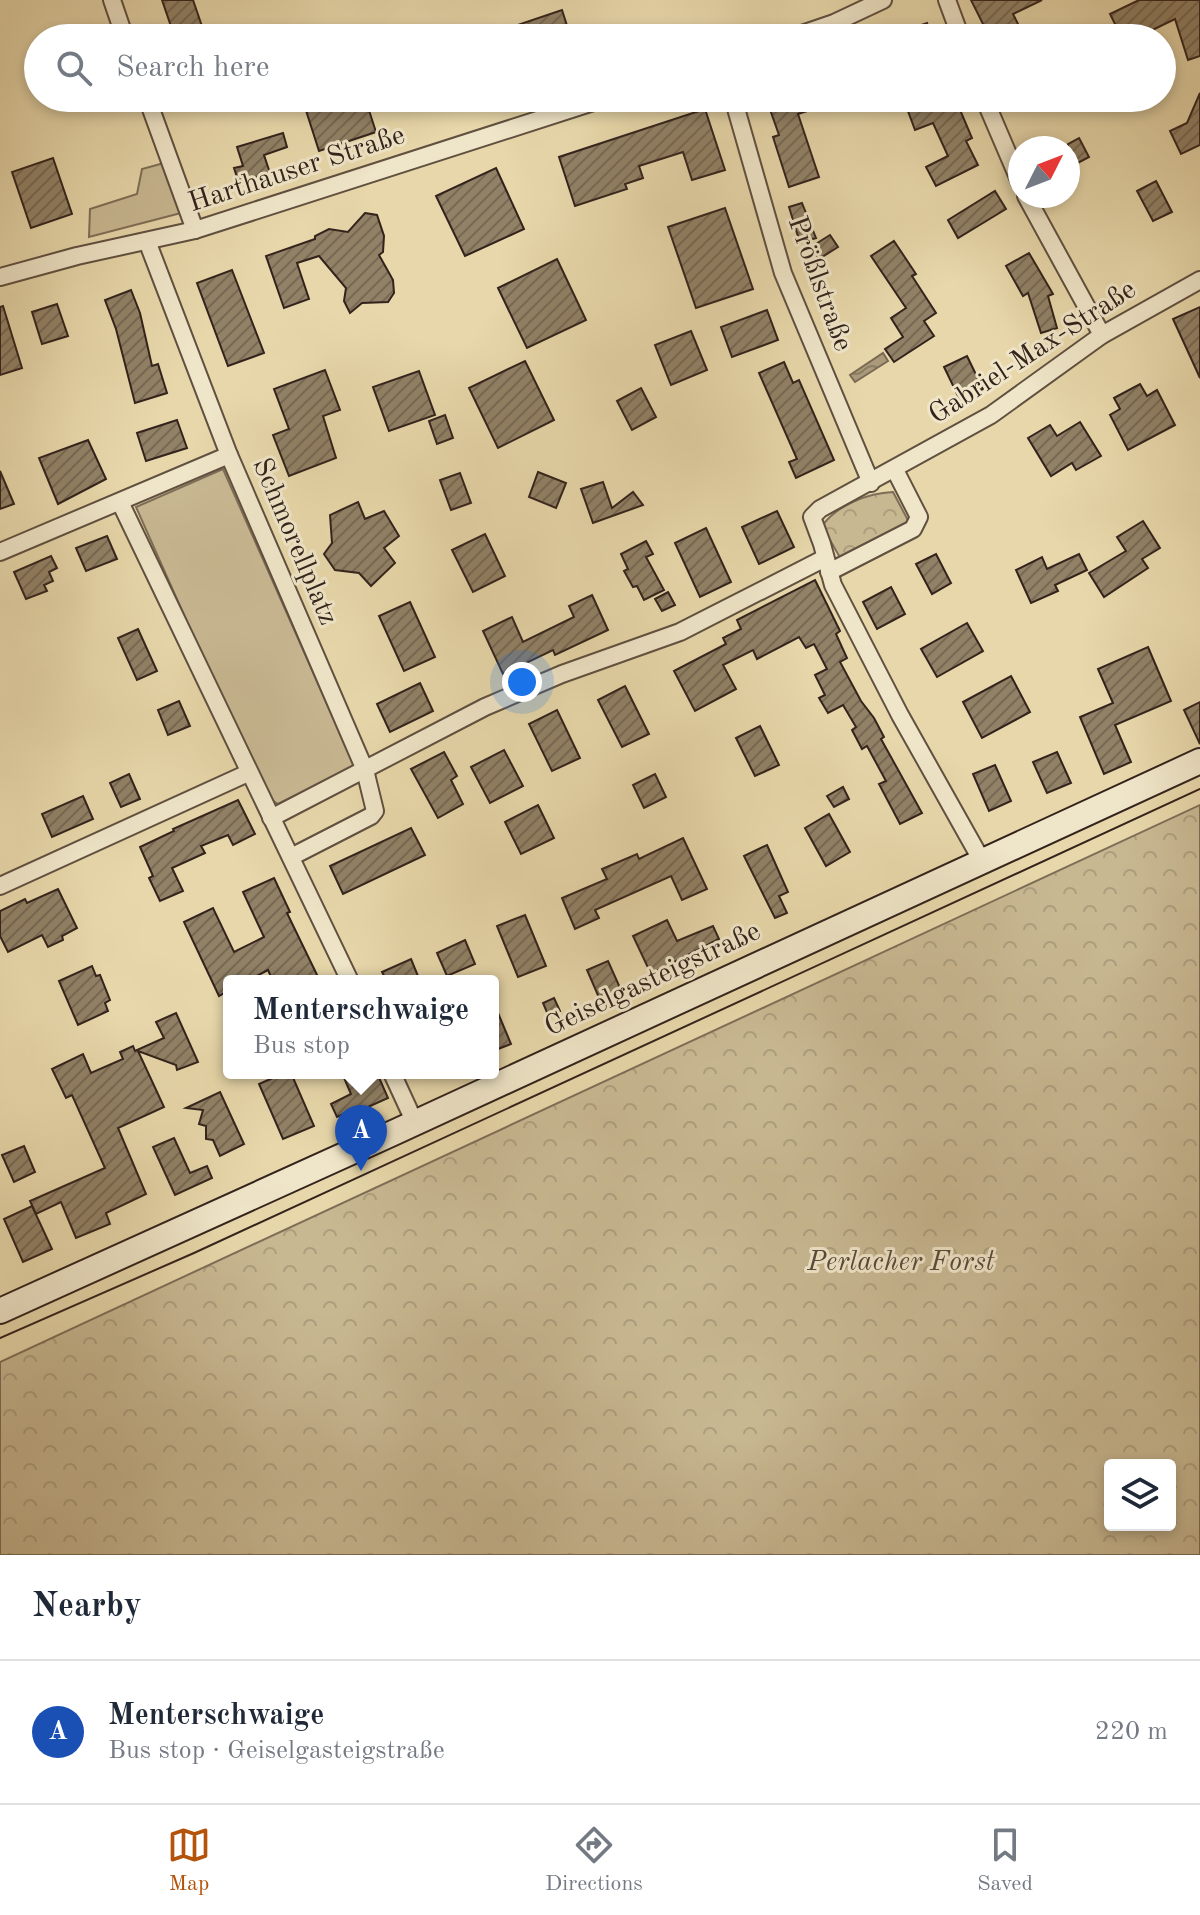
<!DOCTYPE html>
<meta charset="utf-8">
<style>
:root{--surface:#fff;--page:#f6f6f7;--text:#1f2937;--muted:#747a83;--line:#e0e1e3;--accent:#b45309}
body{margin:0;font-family:"Old Standard TT",serif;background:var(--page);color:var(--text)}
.controls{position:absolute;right:24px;bottom:24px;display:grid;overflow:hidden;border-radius:8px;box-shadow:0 4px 12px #0003}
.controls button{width:72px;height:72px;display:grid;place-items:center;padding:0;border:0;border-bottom:2px solid var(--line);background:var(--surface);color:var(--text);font:40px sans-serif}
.compass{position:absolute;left:1008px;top:136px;width:72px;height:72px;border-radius:50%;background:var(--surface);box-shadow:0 4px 12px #0003;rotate:48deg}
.you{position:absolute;left:522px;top:682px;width:28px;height:28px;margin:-20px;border:6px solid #fff;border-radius:50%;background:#1a73e8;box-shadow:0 0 0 12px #1a73e833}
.badge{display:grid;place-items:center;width:52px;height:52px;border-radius:50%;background:var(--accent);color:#fff;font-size:26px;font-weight:700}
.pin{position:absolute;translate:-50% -66px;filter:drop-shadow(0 2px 4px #0008)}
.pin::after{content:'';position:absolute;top:42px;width:28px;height:24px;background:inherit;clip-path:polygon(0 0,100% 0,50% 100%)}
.popup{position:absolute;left:223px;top:975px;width:276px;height:104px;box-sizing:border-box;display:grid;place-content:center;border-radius:8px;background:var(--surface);filter:drop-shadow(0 2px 6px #0005);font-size:26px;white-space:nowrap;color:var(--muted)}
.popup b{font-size:30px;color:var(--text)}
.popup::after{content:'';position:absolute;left:50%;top:100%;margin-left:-16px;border:16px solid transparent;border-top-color:var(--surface)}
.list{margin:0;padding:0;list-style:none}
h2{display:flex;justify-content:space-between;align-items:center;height:104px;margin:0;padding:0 32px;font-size:34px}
h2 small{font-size:26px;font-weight:400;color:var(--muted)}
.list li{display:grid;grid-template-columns:52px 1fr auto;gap:24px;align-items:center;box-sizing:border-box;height:144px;padding:0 32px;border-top:2px solid var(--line)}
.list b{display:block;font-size:30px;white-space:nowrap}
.list p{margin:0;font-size:26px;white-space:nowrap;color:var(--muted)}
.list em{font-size:26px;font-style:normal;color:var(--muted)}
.icon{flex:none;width:44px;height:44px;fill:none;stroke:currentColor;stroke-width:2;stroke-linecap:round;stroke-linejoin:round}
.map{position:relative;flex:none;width:1200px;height:1555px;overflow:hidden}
.search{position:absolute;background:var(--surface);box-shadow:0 4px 12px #0003;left:24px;right:24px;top:24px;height:88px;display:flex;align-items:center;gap:20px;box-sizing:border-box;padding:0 28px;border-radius:44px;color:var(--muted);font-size:30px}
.sheet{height:248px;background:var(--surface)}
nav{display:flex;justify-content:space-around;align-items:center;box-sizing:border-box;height:112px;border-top:2px solid var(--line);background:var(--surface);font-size:22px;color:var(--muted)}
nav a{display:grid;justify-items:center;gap:4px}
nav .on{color:var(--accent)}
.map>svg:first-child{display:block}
.forest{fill:url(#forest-crowns);stroke:#7e6e57;stroke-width:2;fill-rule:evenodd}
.park{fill:#c8b892;stroke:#7e6e57;stroke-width:2}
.water{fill:url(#water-waves);stroke:#7a6a54;stroke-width:2}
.building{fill:url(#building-hatch);stroke:#33231c;stroke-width:2}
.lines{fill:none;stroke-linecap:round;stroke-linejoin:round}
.street-casing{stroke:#605040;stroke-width:20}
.secondary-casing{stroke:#33231c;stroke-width:28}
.street{stroke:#efe5c8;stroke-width:16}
.secondary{stroke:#efe5c8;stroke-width:24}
.tram{stroke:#33231c;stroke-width:2}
.labels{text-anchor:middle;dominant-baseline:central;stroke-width:6;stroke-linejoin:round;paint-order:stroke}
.street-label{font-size:28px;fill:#33231c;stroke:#efe5c8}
.park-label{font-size:28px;font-style:italic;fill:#58483a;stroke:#efe5c8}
</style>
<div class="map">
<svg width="1200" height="1555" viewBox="0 0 1200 1555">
<defs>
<pattern id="forest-crowns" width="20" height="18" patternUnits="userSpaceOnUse" patternTransform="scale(2)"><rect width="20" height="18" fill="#c8b892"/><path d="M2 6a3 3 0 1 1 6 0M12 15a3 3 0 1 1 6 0" fill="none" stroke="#ac9e7d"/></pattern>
<pattern id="water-waves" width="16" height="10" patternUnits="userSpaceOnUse" patternTransform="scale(2)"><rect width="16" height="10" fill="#aa9a7a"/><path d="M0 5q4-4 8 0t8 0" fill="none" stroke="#8b7d63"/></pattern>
<pattern id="building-hatch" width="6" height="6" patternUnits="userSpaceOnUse" patternTransform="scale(2)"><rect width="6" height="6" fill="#918166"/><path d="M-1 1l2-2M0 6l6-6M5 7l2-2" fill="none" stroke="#776953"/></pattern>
</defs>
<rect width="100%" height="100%" fill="#e7d7aa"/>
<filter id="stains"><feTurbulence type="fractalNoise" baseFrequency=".0025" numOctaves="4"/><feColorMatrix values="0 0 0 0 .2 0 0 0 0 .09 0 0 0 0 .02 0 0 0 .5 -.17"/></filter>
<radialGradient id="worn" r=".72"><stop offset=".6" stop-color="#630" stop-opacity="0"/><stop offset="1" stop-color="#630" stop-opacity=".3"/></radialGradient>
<g class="forest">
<path d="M893,492L911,526L842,561L822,526C837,505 868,493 893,492Z"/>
<path d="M1200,805V1555H0V1362ZM1110,1465H1170V1525H1110Z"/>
</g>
<g class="park">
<polygon points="164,163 181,213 89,237 90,209 137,194 142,169"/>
<polygon points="223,469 355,767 278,804 264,795 136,507"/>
</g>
<polygon class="water" points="883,353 888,361 855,382 850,375"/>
<g class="building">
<polygon points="162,0 193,0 206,38 175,38"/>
<polygon points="971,0 1042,0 1013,14 1021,30 1004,38 990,38"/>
<polygon points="1139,0 1200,0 1200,56 1188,60 1175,19 1136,38 1122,38 1110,14"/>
<polygon points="562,10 571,38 485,38 485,36"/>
<polygon points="927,23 932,38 889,38 889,36"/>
<polygon points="1200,93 1200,145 1181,154 1170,131 1187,123"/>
<polygon points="302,98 365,98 376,132 319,151"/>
<polygon points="766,98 841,98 841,100 798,114 819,177 789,187 773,137 779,135"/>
<polygon points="918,98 955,98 972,138 966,141 978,165 936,186 926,167 948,156 933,123 915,130 905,103"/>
<polygon points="705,109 725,170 692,180 683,152 639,166 643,178 625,184 627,189 575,206 559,157"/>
<polygon points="283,133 287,147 264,155 270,173 239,183 234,168 243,166 237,147"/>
<polygon points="1079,138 1089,157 1068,168 1068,144"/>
<polygon points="53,158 72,214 31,228 12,172"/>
<polygon points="496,168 524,229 465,256 436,196"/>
<polygon points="1156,181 1172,212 1153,221 1137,191"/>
<polygon points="995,191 1006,209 958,238 948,220"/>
<polygon points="802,203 816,238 800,243 789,207"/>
<polygon points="725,208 753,289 696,308 668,227"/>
<polygon points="365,213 377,215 384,236 383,252 379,255 393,280 394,293 388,302 362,303 350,313 344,301 346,288 319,256 297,263 309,299 284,308 266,256 315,239 315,236 329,229 348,232"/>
<polygon points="830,235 838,247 819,259 811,247"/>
<polygon points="894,241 916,274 912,276 936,313 924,321 934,336 894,362 885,349 903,337 891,318 906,308 871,256"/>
<polygon points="1029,253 1053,294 1048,296 1057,328 1041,333 1028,293 1023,296 1006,266"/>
<polygon points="557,259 586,320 527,348 498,288"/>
<polygon points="232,270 264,353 228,366 197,283"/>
<polygon points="131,290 140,313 152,366 158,364 167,393 135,403 116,329 105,300"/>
<polygon points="57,304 68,336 42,344 32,312"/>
<polygon points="3,306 22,368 0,375 0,307"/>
<polygon points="1200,307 1200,378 1173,319"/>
<polygon points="767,310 778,340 732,357 721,327"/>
<polygon points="691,331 707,370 671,385 655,345"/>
<polygon points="967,356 983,389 960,400 944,367"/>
<polygon points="525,361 554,420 498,448 469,388"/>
<polygon points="784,362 793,383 799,380 834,460 796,478 789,462 797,459 759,373"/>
<polygon points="325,370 340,410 323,416 336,458 289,476 273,435 289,429 274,389"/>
<polygon points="419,371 435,415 389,431 373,387"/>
<polygon points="1140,384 1147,396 1157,390 1175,425 1128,450 1110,415 1120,409 1114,398"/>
<polygon points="641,388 656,417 632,430 617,401"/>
<polygon points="445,415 453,438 437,444 429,421"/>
<polygon points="177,420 187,448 146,461 137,433"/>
<polygon points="1080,422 1101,456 1076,470 1072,463 1051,476 1028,438 1050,425 1057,436"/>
<polygon points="88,440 106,479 58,504 39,458"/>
<polygon points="0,471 14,504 0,509"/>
<polygon points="538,472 566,483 556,508 529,497"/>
<polygon points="460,473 471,503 451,510 440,480"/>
<polygon points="603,482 612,508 633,492 643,505 593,523 581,489"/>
<polygon points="358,502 365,519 384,511 399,536 384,548 395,563 371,586 359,573 335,570 324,554 332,543 330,515"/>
<polygon points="777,511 794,547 759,564 742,527"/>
<polygon points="1143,521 1160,548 1142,559 1148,568 1104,597 1089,573 1126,551 1117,537"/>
<polygon points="706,528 731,582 700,597 675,543"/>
<polygon points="485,534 505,576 473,592 452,550"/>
<polygon points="107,536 117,559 86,571 76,548"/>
<polygon points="646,541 653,554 646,557 664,590 644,600 637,586 633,587 624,571 628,569 621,554"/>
<polygon points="936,554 951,583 932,594 916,564"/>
<polygon points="1079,554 1087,570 1055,585 1058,591 1031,603 1016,570 1042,557 1047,569"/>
<polygon points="51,556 57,568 49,572 53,581 44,585 47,591 26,599 14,572"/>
<polygon points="815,580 840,631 836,634 847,658 840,662 861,701 874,718 884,737 881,739 922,813 900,824 879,784 886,781 867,746 862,749 852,730 856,727 843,705 828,713 819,698 825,695 815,675 827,669 814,644 806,648 799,637 757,659 753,650 723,665 736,689 695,711 674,671 726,644 723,638 741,629 737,620"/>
<polygon points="891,587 905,614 877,629 863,602"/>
<polygon points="668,592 675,605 662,611 655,599"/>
<polygon points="592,595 608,630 555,655 553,650 503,674 483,631 512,617 523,642 574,617 569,606"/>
<polygon points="410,602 435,657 404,671 379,616"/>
<polygon points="967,623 983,651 937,677 921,649"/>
<polygon points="138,629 157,671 137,680 118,638"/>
<polygon points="1148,647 1171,701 1115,725 1131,762 1104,774 1080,717 1113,703 1098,669"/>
<polygon points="1011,676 1030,712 982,738 963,702"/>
<polygon points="420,683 433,711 390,732 377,704"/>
<polygon points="625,686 649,734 622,747 598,700"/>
<polygon points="179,701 190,726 168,735 158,710"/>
<polygon points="1200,702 1200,744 1184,710"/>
<polygon points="557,710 580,758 552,771 529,724"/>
<polygon points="760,726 779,765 755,776 736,738"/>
<polygon points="504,750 523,786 490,803 471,767"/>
<polygon points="444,752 457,776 451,780 463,804 438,818 411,769"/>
<polygon points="1057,752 1071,783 1047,793 1033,762"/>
<polygon points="995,765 1011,801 989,811 973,774"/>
<polygon points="129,774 140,799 121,807 110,783"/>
<polygon points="655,774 666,797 644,808 633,785"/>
<polygon points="843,787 849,799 834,807 827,796"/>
<polygon points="83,796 93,819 52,837 42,814"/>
<polygon points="238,800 255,834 233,845 228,835 201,846 205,853 172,868 183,891 160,901 149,878 153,876 140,847 174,831 173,829"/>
<polygon points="538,805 554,838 521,854 505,822"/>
<polygon points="829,814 850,852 826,866 805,828"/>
<polygon points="411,828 425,855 343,894 330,866"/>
<polygon points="683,838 707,889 682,900 671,876 595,910 599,918 575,929 562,898 607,879 602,869 637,854 639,859"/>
<polygon points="767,845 788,892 779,896 787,913 775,918 744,856"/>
<polygon points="274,878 290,912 287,913 320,981 273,981 268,970 247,981 229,981 229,990 219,996 184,922 213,908 234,952 264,937 243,892"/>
<polygon points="58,889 77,928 62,936 63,940 48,947 42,935 8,952 0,936 0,911 25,899 27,903"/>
<polygon points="525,915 546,966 518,977 497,926"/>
<polygon points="667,920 677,941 713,926 719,939 651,974 633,936"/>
<polygon points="465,940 475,964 447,976 437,953"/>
<polygon points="411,959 420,981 387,981 382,972"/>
<polygon points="608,961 621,990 600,1000 587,970"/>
<polygon points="92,966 96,976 100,975 110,1000 105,1003 108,1011 78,1025 59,981"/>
<polygon points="554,998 560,1011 549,1017 543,1003"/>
<polygon points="493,1001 511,1044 493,1051"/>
<polygon points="176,1013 198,1062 177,1070 176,1065 138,1051 164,1107 118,1128 146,1194 106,1213 110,1224 76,1238 61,1202 36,1214 30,1201 105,1168 72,1095 66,1098 52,1069 83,1054 91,1073 123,1059 120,1052 133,1046 135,1051 164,1038 156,1022"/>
<polygon points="284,1073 291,1073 314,1126 283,1139 259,1084"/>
<polygon points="342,1073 377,1073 388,1098 359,1111 358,1107 337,1117 331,1104 351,1094"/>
<polygon points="220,1092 244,1144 220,1156 213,1140 206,1139 206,1126 199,1124 203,1110 186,1108"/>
<polygon points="174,1138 190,1173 207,1166 212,1178 175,1195 153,1147"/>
<polygon points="24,1146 35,1172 14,1182 2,1155"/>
<polygon points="32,1206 52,1249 23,1262 4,1219"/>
</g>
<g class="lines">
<g class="street-casing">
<g id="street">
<polyline points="112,0 125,38"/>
<polyline points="947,0 961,38"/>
<polyline points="790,38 834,23 883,0"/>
<polyline points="147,98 195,230"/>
<polyline points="733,98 783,273 871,483"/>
<polyline points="984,98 1020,182"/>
<polyline points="1026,196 1102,335"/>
<polyline points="147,241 229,455 365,770 375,811 371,816 291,857"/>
<polyline points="0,277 77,256 195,230 606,98"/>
<polyline points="120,502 350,981"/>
<polyline points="0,552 229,455"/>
<polyline points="829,572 913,529 919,517 895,470"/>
<polyline points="271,818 485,707 562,674 680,632 825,558"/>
<polyline points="982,861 900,715 833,585 822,544 812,517 820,509 991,415 1102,335 1200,280"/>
<polyline points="0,886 248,773"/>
<polyline points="392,1073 415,1123"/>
</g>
</g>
<g class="secondary-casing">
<polyline id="secondary" points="0,1311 393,1133 1200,761"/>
</g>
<use href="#street" class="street"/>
<use href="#secondary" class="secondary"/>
<polyline class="tram" points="0,1338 194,1253 1200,789"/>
</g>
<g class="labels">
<g class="street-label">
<text transform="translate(297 170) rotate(-18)">Harthauser Straße</text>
<text transform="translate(819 284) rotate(70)">Prößlstraße</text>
<text transform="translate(1033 353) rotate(-33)">Gabriel-Max-Straße</text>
<text transform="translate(294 542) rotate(67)">Schmorellplatz</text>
<text transform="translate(653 980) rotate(-25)">Geiselgasteigstraße</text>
</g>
<g class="park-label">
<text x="901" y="1263">Perlacher Forst</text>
</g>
</g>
<rect width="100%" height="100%" filter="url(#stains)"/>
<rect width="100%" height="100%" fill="url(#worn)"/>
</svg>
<div class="controls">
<button><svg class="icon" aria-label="layers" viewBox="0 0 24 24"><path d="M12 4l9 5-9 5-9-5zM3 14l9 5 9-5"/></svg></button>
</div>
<svg class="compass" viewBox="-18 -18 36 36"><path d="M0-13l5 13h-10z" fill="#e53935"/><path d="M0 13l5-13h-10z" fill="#747a83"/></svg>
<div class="you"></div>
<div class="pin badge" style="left:361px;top:1171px;background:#1a4fb4">A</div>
<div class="popup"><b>Menterschwaige</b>Bus stop</div>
<div class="search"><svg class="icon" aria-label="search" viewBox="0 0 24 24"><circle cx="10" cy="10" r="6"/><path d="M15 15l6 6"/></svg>Search here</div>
</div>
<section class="sheet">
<h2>Nearby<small></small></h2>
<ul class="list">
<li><span class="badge" style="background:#1a4fb4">A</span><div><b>Menterschwaige</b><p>Bus stop · Geiselgasteigstraße</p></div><em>220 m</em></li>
</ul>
</section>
<nav>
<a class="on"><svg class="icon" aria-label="map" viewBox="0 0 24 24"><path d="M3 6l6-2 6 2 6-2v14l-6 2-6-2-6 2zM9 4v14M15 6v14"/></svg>Map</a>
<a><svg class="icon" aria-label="directions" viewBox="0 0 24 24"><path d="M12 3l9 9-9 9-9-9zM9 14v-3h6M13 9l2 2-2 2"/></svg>Directions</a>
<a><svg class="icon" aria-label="saved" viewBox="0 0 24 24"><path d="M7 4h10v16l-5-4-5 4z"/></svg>Saved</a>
</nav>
